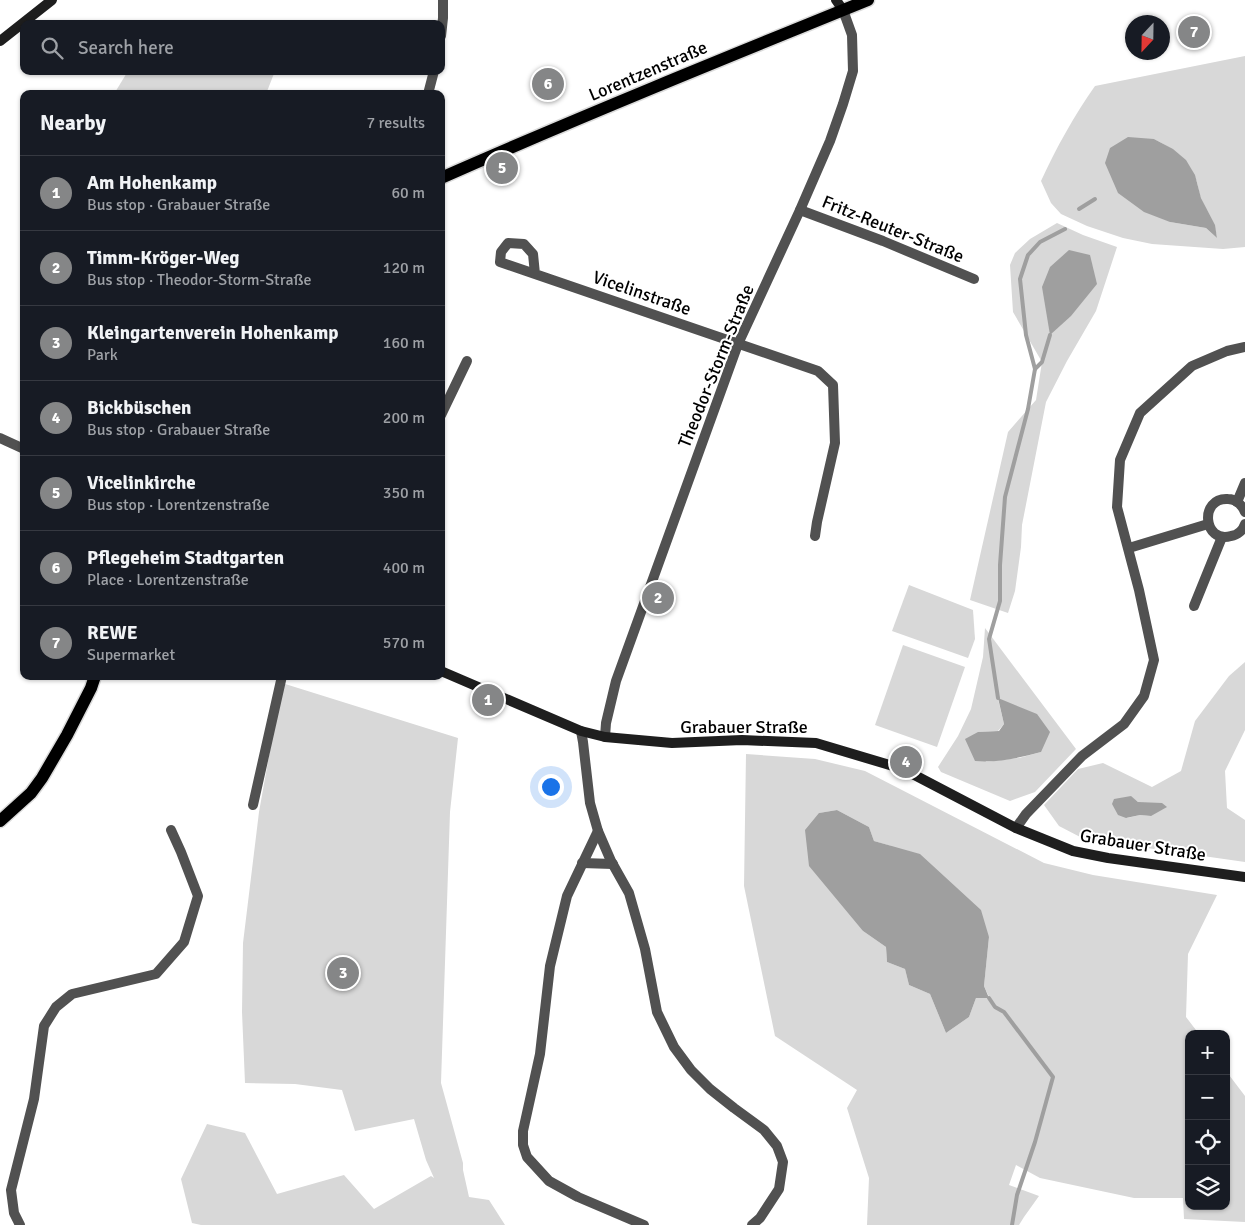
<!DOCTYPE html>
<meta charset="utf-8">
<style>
:root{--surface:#171b24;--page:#242831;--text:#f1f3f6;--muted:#9ea1a6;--line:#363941;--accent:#858687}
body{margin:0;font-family:Signika,sans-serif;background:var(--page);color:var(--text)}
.controls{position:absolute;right:15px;bottom:15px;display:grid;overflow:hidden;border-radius:10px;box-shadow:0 1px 4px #0004}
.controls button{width:45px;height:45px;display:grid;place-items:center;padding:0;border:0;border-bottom:1px solid var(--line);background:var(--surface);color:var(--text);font:25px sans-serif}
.compass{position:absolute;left:1125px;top:15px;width:45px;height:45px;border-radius:50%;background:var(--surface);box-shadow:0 1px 4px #0004;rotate:202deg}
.you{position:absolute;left:550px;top:786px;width:18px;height:18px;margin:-12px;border:4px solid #fff;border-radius:50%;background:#1a73e8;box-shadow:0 0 0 8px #1a73e833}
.badge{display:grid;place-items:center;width:32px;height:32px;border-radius:50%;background:var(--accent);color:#fff;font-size:16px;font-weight:700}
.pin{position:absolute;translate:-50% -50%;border:2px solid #fff;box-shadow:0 1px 5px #0006}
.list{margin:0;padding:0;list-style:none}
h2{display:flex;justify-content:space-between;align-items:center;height:65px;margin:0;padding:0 20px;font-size:21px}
h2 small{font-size:16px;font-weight:400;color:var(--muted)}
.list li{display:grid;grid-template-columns:32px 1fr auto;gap:15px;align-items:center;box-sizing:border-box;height:75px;padding:0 20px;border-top:1px solid var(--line)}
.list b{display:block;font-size:19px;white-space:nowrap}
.list p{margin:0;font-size:16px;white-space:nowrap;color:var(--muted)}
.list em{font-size:16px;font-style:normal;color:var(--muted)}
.icon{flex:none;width:28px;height:28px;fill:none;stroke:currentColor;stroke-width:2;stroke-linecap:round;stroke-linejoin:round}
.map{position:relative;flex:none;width:1245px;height:1225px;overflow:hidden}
.search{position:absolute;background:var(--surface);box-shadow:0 1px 4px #0004;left:20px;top:20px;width:425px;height:55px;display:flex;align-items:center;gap:12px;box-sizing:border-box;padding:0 18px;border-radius:10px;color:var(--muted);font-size:19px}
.panel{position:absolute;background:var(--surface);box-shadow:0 1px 4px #0004;left:20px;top:90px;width:425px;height:590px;border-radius:10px}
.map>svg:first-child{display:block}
.green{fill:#d8d8d8;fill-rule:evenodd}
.water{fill:#9f9f9f}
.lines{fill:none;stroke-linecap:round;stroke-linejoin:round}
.stream{stroke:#9f9f9f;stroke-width:4}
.primary-casing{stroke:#dbdbdb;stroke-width:15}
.street{stroke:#515151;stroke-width:10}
.secondary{stroke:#1e1e1e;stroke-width:10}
.primary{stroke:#000;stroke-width:12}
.labels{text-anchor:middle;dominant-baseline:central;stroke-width:4;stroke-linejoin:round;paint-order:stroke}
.street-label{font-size:18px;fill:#000;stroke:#fff}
</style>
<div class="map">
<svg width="1245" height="1225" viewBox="0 0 1245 1225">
<rect width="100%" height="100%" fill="#fff"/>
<g class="green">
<path d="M1245,56V247L1223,249L1152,244L1123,238L1087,226L1061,214L1051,203L1041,181C1056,148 1074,116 1095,86ZM1154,139C1171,148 1186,156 1194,175C1198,182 1198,190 1201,198C1207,212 1215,222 1217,238L1206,228L1170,222Z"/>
<polygon points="128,71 275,71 266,94 114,94"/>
<polygon points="1057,223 1083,235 1117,247 1096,311 1067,361 1046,402 1022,525 1021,547 1015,591 1008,613 970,600 1008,432 1036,400 1042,362 1013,312 1010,265 1015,253 1030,239"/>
<polygon points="909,585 973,610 975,639 968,658 892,631"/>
<path d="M985,628L1076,749L1035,792L1010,801L941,772L938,767L958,736L971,709L983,657ZM998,699L1041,752L1019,758L986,762L978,732L998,731L1004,724Z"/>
<polygon points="903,645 965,667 937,747 875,725"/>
<path d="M1245,662V730L1225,771L1227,808L1245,820V862L1084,839L1059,826L1044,805L1078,769L1103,763L1152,787L1181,771L1195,721L1229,676ZM1130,796L1138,802L1151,816L1140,815L1127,818Z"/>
<polygon points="282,683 458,738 450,812 441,1083 463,1163 463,1170 469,1197 489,1200 505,1225 201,1225 192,1223 181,1179 207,1124 245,1133 277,1194 344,1175 374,1209 431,1176 434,1178 426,1160 414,1119 355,1131 342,1090 295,1084 245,1083 242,1012 243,943 259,812"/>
<path d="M746,754L815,759L865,771L1044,863L1093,875L1217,895L1188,954L1186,1017L1199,1034H1189V1206H1226V1071L1245,1096V1222L1184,1219L1183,1198H1134L1040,1178L1016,1165L1009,1185L1039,1196L1024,1217L1019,1225H867L869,1178L847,1108L857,1090L775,1036L744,886ZM837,810L869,827L874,841L891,846L989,937L984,986L989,997L976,998L969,1017L946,1033L930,994L909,985L905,969L887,962L886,947L863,931L819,813Z"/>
</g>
<g class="water">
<polygon points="1128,137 1154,139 1173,149 1186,160 1195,175 1201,198 1215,225 1217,238 1206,228 1170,222 1144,212 1118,193 1105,163 1110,148"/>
<polygon points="1069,250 1090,255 1097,284 1071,316 1050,335 1042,287 1050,267"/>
<path d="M998,698L1037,714L1050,732L1041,752C1019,758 997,763 975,761L965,739L978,732L999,731L1004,724Z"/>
<polygon points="1131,796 1138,802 1162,803 1167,807 1151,816 1140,815 1126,818 1118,815 1112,804 1114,799"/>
<polygon points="837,810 869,827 874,841 920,854 981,910 989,937 984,986 989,998 976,998 969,1017 946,1033 930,994 909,985 905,969 887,962 886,947 863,931 809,866 805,830 819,813"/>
</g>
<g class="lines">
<g class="stream">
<polyline points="1079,209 1095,199"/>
<polyline points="1035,369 1042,362 1050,335"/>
<polyline points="998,698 989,639 1000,601 1000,565 1005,497 1028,409 1035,369 1026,335 1020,279 1028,255 1040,242 1065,229"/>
<polyline points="989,998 995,1007 1004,1012 1053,1077 1035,1142 1017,1195 1012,1225"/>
</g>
<g class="primary-casing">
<g id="primary">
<path d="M441,178C582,116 725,58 868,0"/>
<polyline points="0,821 31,793 42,778 67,735 91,688 95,676"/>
</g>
</g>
<g class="street">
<polyline points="441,36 443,18 443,0"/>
<polyline points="428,94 434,71"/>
<polyline points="800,210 883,241 974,279"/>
<polyline points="535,274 500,262 501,252 508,243 524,244 533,254 535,274 818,371 833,385 835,443 817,522 815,536"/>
<polyline points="441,415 467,361"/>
<polyline points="0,438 24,449"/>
<polyline points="1237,502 1245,483"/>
<path d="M1245,512C1242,505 1236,499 1228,499C1199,497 1203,544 1231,536C1238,535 1243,530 1245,524"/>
<polyline points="1129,548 1208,524"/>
<polyline points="1194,606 1222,537"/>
<polyline points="581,731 583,742 590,803 598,831 611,861 629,893 645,949 657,1012 674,1047 691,1070 710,1089 734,1108 764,1130 777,1146 783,1162 779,1189 760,1218 752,1225"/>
<polyline points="605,737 606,723 616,681 738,344 800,210 830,141 843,104 853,71 852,35 843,10"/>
<polyline points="253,805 282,676"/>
<polyline points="1016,828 1026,814 1082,756 1124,724 1144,696 1154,660 1139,590 1117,507 1120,460 1140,413 1192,366 1227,351 1245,347"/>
<polyline points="598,831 567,896 550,966 540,1054 523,1131 523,1145 527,1157 549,1181 578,1197 644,1225"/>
<polyline points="582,863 613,864"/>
<polyline points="20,1225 14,1213 11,1190 34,1099 44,1026 56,1007 72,994 156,974 184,942 198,896 181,852 171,830"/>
</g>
<g class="secondary">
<polyline points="836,0 843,10"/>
<polyline points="0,41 52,0"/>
<polyline points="441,671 581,731 605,737 672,743 742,740 816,743 903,769 1016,828 1073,851 1108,858 1245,877"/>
</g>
<use href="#primary" class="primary"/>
</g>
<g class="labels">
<g class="street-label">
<text transform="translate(648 71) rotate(-23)">Lorentzenstraße</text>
<text transform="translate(893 229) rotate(22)">Fritz-Reuter-Straße</text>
<text transform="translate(642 293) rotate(19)">Vicelinstraße</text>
<text transform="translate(716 366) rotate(-68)">Theodor-Storm-Straße</text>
<text x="744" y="727">Grabauer Straße</text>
<text transform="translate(1143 845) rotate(9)">Grabauer Straße</text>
</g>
</g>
</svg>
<div class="controls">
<button>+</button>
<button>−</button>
<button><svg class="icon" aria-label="locate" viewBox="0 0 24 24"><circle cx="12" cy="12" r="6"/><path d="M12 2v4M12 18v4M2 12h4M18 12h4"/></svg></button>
<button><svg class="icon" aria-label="layers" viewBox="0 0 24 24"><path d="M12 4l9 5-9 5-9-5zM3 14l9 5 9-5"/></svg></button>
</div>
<svg class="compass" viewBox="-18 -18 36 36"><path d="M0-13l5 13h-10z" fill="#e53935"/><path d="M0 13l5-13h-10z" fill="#9ea1a6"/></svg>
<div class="you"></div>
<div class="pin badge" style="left:488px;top:700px">1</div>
<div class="pin badge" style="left:658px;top:598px">2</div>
<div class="pin badge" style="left:343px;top:973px">3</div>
<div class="pin badge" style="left:906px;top:762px">4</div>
<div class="pin badge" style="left:502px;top:168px">5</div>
<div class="pin badge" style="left:548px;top:84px">6</div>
<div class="pin badge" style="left:1194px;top:32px">7</div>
<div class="search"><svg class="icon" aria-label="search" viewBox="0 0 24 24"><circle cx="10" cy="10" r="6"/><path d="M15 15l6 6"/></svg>Search here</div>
<section class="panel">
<h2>Nearby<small>7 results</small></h2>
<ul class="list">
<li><span class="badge">1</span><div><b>Am Hohenkamp</b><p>Bus stop · Grabauer Straße</p></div><em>60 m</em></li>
<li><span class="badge">2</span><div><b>Timm-Kröger-Weg</b><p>Bus stop · Theodor-Storm-Straße</p></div><em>120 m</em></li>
<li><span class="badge">3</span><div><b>Kleingartenverein Hohenkamp</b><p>Park</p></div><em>160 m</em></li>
<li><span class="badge">4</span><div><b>Bickbüschen</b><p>Bus stop · Grabauer Straße</p></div><em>200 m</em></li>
<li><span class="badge">5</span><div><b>Vicelinkirche</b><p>Bus stop · Lorentzenstraße</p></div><em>350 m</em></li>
<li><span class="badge">6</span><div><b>Pflegeheim Stadtgarten</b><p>Place · Lorentzenstraße</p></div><em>400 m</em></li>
<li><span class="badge">7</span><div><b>REWE</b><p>Supermarket</p></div><em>570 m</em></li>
</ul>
</section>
</div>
